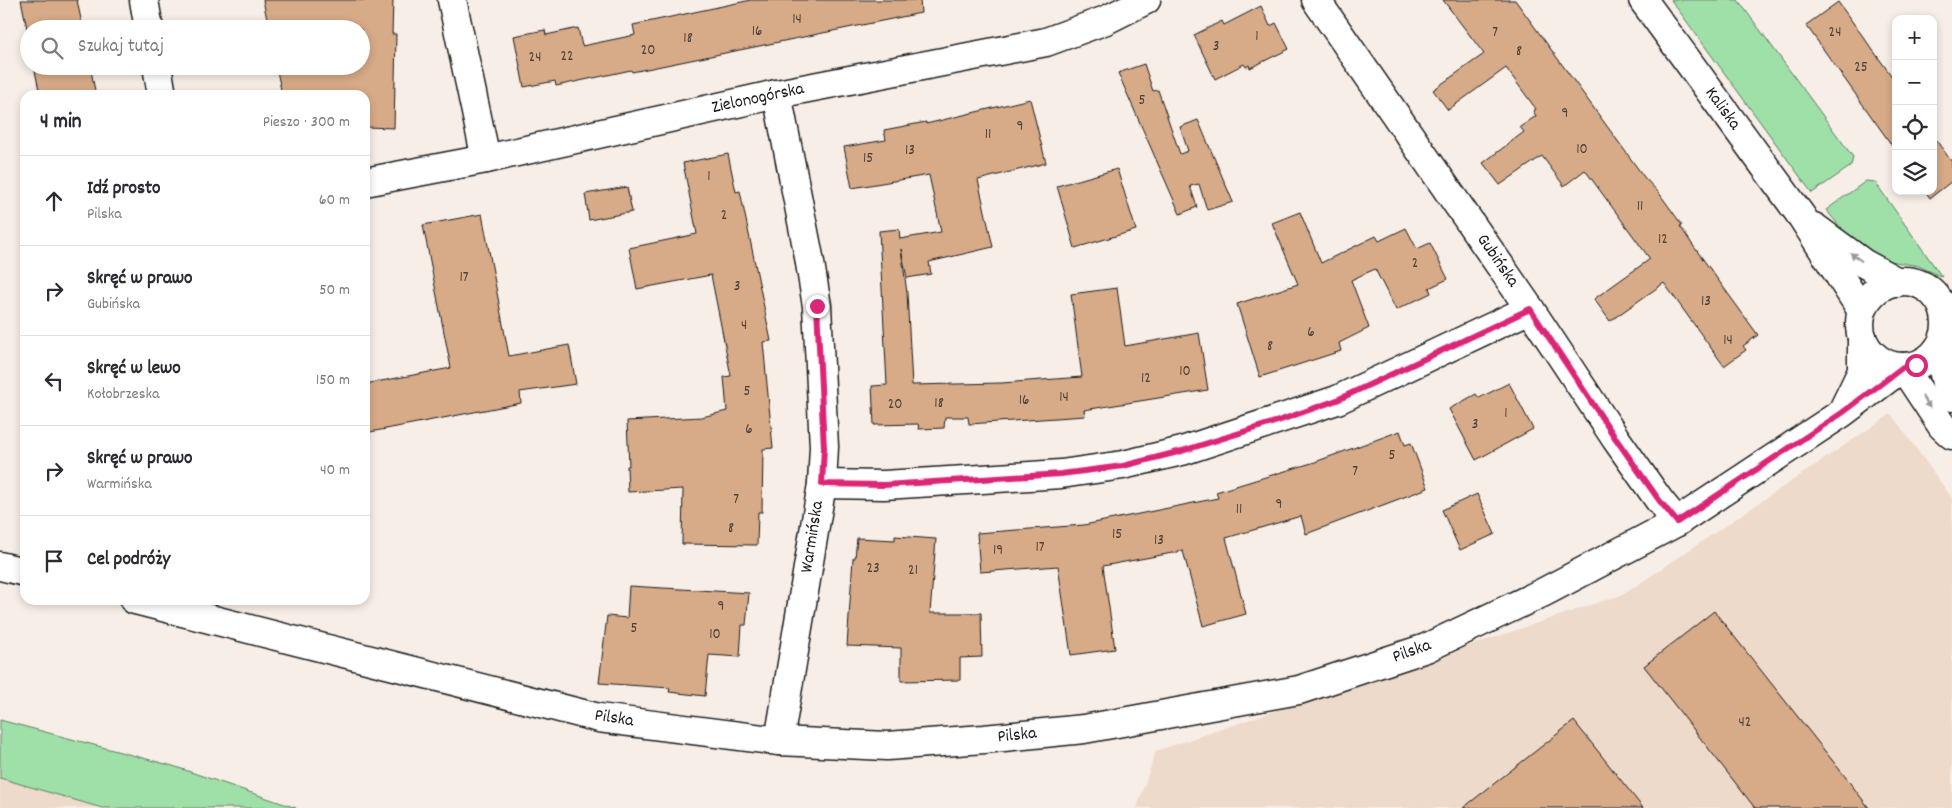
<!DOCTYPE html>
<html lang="pl">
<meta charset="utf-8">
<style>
:root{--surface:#fff;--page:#f2f2f3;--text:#2b2b33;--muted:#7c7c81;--line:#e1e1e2}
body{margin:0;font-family:Dekko,sans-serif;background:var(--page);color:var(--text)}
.controls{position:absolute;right:15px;top:15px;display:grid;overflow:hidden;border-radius:10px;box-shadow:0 2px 8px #0003}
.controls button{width:45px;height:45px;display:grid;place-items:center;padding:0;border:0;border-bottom:1px solid var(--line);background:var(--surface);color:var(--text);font:25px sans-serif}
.stop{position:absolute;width:15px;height:15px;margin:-11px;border:4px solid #db2777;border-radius:50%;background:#fff}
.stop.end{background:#db2777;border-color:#fff;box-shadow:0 1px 5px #0008}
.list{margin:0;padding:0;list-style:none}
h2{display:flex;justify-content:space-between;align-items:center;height:65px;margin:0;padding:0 20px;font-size:21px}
h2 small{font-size:16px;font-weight:400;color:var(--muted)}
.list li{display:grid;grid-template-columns:32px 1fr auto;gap:15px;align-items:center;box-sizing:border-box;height:90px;padding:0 20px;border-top:1px solid var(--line)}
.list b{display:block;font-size:19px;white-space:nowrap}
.list p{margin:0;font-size:16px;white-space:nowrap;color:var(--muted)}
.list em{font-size:16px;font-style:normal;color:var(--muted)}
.icon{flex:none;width:28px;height:28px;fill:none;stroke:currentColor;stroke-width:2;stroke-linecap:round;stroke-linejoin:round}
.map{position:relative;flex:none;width:1952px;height:808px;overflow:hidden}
.search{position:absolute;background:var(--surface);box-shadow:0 2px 8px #0003;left:20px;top:20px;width:350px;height:55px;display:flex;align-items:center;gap:12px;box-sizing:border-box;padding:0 18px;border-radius:28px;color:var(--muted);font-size:19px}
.panel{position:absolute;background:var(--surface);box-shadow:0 2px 8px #0003;left:20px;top:90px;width:350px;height:515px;border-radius:15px}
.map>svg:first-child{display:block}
.built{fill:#eddaca}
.green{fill:#9fdfa8;stroke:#5e7e62}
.building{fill:#d7aa88;stroke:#1c1c1c}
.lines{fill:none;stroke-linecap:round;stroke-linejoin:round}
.minor-casing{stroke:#1c1c1c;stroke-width:31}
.tertiary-casing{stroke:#1c1c1c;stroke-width:31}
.minor{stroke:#fff;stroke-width:28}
.tertiary{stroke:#fff;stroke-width:28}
.oneway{fill:#999}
.route{stroke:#db2777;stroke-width:6}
.labels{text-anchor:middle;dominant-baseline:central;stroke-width:4.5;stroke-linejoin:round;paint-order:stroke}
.number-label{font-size:15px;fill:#4b4037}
.street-label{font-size:18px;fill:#1c1c1c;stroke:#fff}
</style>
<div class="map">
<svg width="1952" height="808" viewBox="0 0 1952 808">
<rect width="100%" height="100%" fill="#f7eee7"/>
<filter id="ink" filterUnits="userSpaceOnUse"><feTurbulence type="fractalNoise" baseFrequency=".02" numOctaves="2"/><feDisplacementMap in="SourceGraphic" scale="10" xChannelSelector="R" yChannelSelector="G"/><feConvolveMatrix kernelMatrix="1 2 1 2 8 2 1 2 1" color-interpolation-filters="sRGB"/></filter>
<g filter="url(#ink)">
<g class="built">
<polygon points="1891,414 1952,498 1952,808 1137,808 1156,751 1624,594"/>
<polygon points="0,778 102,808 0,808"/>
</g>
<g class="green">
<polygon points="1671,0 1738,0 1853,157 1851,166 1812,193"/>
<polygon points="1866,181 1875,182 1942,277 1919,266 1884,260 1866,252 1848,236 1826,210"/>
<polygon points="0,720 173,766 296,808 102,808 0,778"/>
</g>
<g class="building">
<polygon points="21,0 77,0 83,29 29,29 29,38"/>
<polygon points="263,0 393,0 392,34 396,34 394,128 365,127 365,95 282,95 276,66 361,66 361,29 269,29"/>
<polygon points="751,0 920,0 921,13 632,72 631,70 556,86 555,81 524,87 514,36 545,30 546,35 578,28 582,46 635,35 633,25"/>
<polygon points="1443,0 1515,0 1644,177 1659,193 1682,225 1680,226 1692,244 1758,335 1743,346 1746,350 1724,366 1664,283 1610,321 1594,299 1650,259 1585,170 1564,186 1542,156 1500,185 1483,163 1524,132 1520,127 1536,116 1533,111 1536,109 1506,68 1448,110 1433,90 1484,54"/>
<polygon points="1838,2 1896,82 1896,151 1806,25"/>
<polygon points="1261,6 1270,26 1276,23 1289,49 1250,68 1249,65 1246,67 1244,64 1215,79 1194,35 1222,21 1224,25"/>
<polygon points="1144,64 1153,91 1158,90 1180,154 1188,151 1180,127 1198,120 1233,202 1207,210 1199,184 1190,186 1197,207 1180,214 1118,73"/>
<polygon points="34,66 90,66 96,95 40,95"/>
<polygon points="1030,99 1046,163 978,180 993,247 929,262 931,274 907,278 901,249 907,293 912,385 1002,383 1082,377 1071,294 1117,288 1125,346 1199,333 1208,390 1084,410 1085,416 969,424 968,417 945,417 944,428 919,429 918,424 874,425 872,386 887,385 879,231 899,229 900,239 941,232 929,175 852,188 844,147 886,140 884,130 926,122 926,124"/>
<polygon points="1933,136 1952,162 1952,181 1930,198 1925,191 1933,191"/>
<polygon points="728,154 736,192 740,191 771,341 763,342 773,448 763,449 762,512 758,512 757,545 682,544 683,489 628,492 627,466 629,466 627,421 702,417 727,411 724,377 731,376 711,275 637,289 629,248 697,234 683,163"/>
<polygon points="1117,169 1136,230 1075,248 1057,186"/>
<polygon points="627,187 632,212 589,220 585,194"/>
<polygon points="1300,212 1321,263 1376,236 1379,241 1406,228 1417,249 1430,243 1448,279 1429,288 1431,293 1396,310 1375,269 1351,280 1369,328 1339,343 1341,351 1260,377 1237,304 1298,284 1272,223"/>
<polygon points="482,214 509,356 569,345 576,384 520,392 521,403 365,433 365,384 451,368 423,225"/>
<polygon points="1509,383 1533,429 1476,460 1449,409 1476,394 1479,398"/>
<polygon points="1400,431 1405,445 1411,443 1428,488 1306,534 1301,516 1226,538 1246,614 1203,626 1183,551 1103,566 1115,649 1071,655 1058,566 980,572 977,533 1084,525 1218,498 1216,492 1315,462"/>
<polygon points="1477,494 1495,534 1460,550 1442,510"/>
<polygon points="895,536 936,539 930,613 981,613 982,657 960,658 960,680 901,681 901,648 847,646 853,558 855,558 857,538 895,540"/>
<polygon points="629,586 749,593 746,625 742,625 740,657 709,655 705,696 669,692 670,688 599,683 607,616 627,618"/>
<polygon points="1714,611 1847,779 1869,808 1755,808 1644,666"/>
<polygon points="1574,721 1643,808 1463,808"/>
</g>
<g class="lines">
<g class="minor-casing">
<g id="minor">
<polyline points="144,0 149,29"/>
<polyline points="452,0 486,159"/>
<polyline points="1316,0 1530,309 1616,439 1659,500 1677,522"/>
<polyline points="157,66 162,95"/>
<polyline points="777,94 809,257 817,306 824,447 822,484 779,741"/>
<polyline points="365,182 486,159 777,94 1046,42 1106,20 1146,0"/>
<polyline points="1843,410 1862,371 1862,337"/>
<polyline points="822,484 884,485 982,479 1061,474 1123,465 1182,451 1337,400 1530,309"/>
<polyline points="0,566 25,572"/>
<polyline points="135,600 599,718 779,741 887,746 984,739 1084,729 1299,690 1426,648 1544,592 1677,522 1842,413 1903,367"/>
</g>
</g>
<g class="tertiary-casing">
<g id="tertiary">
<polyline points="1643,0 1802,217 1862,311"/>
<polyline points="1814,227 1863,263 1898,282"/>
<circle cx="1903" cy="324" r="43"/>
<polyline points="1938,349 1947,387 1952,397"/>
<polyline points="1903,367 1942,426 1952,435"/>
</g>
</g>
<use href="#minor" class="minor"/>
<use href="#tertiary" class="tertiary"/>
</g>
<defs><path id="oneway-solid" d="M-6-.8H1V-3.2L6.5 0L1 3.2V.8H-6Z" transform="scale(1.25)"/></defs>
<g class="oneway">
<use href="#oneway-solid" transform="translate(1856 257) rotate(-144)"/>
<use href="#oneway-solid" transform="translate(1926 402) rotate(56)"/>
</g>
</g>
<g class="lines" filter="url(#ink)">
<polyline class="route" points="817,306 824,448 822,484 884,485 982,479 1061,474 1123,466 1182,451 1278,421 1337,400 1530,309 1616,439 1659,500 1677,522 1842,413 1903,367 1916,365"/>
</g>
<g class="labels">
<g class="number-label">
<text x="797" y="20">14</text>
<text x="757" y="32">16</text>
<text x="1495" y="33">7</text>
<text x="1835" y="33">24</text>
<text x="1257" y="37">1</text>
<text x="688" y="39">18</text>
<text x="1216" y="47">3</text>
<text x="648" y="51">20</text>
<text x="1519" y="52">8</text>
<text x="567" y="57">22</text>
<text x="535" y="58">24</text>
<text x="1861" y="68">25</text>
<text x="1142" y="101">5</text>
<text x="1565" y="114">9</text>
<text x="1020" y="127">9</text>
<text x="988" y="135">11</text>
<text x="1582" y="150">10</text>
<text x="910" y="151">13</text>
<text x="868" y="159">15</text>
<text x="709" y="177">1</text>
<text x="1640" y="207">11</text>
<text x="724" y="216">2</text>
<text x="1663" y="240">12</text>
<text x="1415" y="264">2</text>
<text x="464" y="278">17</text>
<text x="737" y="287">3</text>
<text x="1706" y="302">13</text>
<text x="744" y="326">4</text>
<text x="1311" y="333">6</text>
<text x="1728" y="341">14</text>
<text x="1270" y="347">8</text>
<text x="1185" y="372">10</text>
<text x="1146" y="379">12</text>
<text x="747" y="392">5</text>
<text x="1064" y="398">14</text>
<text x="1024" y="401">16</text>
<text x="939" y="404">18</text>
<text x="895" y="405">20</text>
<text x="1506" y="414">1</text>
<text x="1475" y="425">3</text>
<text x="749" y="430">6</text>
<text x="1392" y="456">5</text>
<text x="1355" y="472">7</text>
<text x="736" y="500">7</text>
<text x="1279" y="505">9</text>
<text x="1239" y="510">11</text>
<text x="731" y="529">8</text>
<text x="1117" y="535">15</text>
<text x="1159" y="541">13</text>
<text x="1040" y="548">17</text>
<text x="998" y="551">19</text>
<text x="873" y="569">23</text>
<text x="913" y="571">21</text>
<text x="721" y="607">9</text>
<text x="634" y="629">5</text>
<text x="715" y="635">10</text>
<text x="1745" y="723">42</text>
</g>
<g class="street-label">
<text transform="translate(758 99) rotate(-12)">Zielonogórska</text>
<text transform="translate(1722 109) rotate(54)">Kaliska</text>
<text transform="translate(1497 261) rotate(55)">Gubińska</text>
<text transform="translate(813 537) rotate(-81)">Warmińska</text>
<text transform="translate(1412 652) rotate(-20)">Pilska</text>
<text transform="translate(614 719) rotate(9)">Pilska</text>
<text transform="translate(1017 736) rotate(-6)">Pilska</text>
</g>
</g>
</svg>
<div class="controls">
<button>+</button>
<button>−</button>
<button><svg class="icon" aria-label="locate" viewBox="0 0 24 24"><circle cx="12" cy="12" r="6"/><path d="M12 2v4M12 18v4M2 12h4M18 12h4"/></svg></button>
<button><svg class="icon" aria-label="layers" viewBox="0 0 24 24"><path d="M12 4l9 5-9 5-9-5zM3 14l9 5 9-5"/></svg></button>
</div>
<div class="stop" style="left:1916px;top:365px"></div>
<div class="stop end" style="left:817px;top:306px"></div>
<div class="search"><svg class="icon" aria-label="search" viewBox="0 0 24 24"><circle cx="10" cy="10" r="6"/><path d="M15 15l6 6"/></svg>Szukaj tutaj</div>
<section class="panel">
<h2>4 min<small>Pieszo · 300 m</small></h2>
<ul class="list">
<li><svg class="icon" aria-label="ahead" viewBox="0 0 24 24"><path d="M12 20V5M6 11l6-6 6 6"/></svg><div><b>Idź prosto</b><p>Pilska</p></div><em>60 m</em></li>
<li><svg class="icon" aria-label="right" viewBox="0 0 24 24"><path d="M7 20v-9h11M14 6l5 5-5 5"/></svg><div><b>Skręć w prawo</b><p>Gubińska</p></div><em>50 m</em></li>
<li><svg class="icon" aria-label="left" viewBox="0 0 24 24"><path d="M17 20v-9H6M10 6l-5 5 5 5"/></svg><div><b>Skręć w lewo</b><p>Kołobrzeska</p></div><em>150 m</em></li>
<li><svg class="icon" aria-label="right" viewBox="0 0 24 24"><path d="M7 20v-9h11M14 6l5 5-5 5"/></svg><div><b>Skręć w prawo</b><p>Warmińska</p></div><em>40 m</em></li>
<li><svg class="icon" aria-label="arrive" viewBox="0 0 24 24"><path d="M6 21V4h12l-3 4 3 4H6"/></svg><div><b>Cel podróży</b></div></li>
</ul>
</section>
</div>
